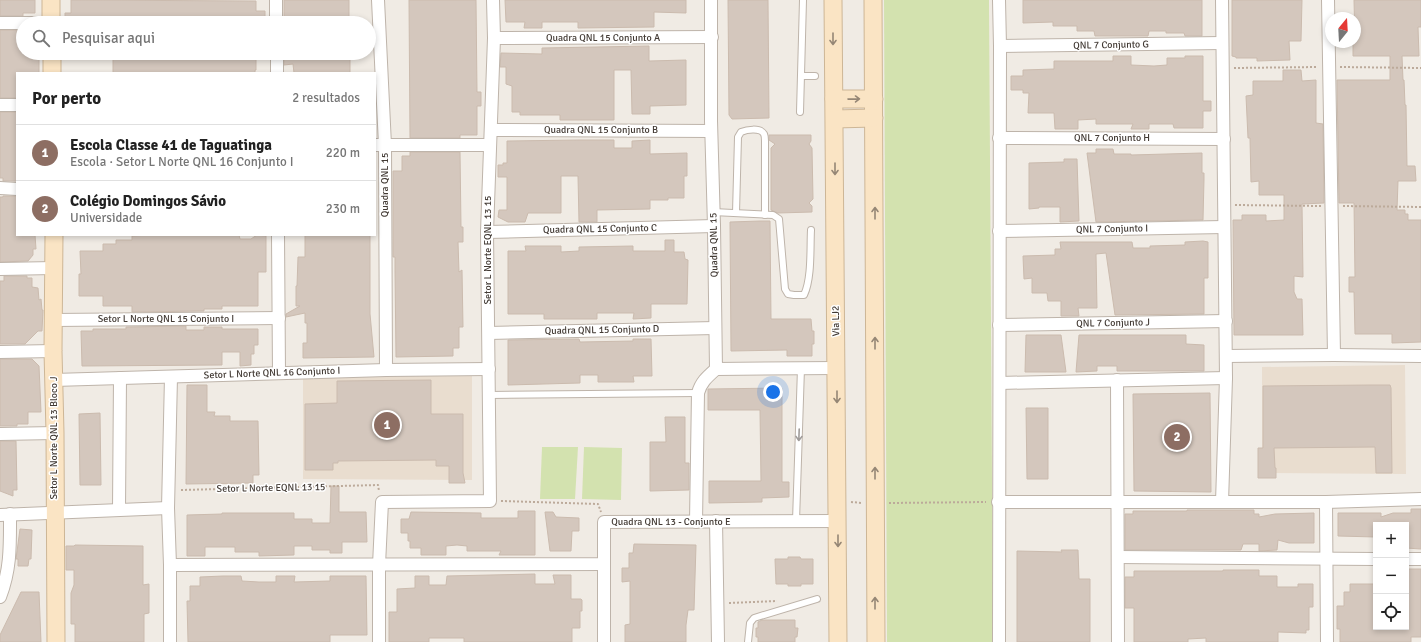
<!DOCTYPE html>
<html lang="pt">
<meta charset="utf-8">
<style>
:root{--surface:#fff;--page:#f2f2f2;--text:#222;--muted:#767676;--line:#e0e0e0;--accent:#d93025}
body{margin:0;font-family:Signika,sans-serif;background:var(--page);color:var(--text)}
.controls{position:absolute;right:12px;bottom:12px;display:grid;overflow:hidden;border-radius:0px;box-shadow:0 2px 6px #0003}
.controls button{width:36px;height:36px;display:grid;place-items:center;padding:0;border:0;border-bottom:1px solid var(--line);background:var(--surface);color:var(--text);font:20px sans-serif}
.compass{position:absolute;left:1325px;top:12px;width:36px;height:36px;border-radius:50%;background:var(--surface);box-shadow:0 2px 6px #0003;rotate:18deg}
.you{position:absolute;left:773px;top:392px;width:14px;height:14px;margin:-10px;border:3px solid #fff;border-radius:50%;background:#1a73e8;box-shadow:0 0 0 6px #1a73e833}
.badge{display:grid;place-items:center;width:26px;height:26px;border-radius:50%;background:var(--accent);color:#fff;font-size:13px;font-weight:700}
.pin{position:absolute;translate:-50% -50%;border:2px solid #fff;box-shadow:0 1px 4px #0006}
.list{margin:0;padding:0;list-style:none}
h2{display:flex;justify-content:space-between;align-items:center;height:52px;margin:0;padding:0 16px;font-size:17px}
h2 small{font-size:13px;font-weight:400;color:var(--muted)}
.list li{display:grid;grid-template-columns:26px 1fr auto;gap:12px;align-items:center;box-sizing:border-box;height:56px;padding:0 16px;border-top:1px solid var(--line)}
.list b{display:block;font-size:15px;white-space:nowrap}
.list p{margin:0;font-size:13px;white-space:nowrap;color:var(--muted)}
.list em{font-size:13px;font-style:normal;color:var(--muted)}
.icon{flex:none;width:22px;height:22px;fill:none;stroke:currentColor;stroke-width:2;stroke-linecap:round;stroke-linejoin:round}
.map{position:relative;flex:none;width:1421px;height:642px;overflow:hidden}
.search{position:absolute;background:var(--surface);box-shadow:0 2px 6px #0003;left:16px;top:16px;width:360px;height:44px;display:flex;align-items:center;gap:10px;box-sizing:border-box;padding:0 14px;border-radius:22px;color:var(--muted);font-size:15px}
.panel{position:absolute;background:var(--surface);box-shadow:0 2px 6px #0003;left:16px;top:72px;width:360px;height:164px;border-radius:0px}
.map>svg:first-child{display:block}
.education{fill:#e9ddcf}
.green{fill:#d3e2af}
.building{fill:#d4c7bd;stroke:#cbbbae}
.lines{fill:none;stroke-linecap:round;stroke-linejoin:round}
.lane-casing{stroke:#beb4aa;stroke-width:8}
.street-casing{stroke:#beb4aa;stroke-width:14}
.secondary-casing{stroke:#cdb696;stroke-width:19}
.path{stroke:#bcaa9a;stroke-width:2;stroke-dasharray:2 2;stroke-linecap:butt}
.lane{stroke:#fff;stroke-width:6}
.street{stroke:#fff;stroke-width:12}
.secondary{stroke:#fae4c4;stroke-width:17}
.oneway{stroke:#958675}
.oneway2{stroke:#a09c9a}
.labels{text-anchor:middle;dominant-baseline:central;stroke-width:3;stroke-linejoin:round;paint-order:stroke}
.street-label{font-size:10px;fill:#423a34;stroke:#fff}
</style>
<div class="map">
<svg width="1421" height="642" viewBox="0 0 1421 642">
<rect width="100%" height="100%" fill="#f0ebe4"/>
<g class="education">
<polygon points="1405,365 1406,474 1262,473 1262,367"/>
<polygon points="472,369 472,480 303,479 303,371"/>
</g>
<g class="green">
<polygon points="884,0 989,0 993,642 887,642"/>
<polygon points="542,447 578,447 575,499 540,499"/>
<polygon points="584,447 622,448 621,500 582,499"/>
</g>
<g class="building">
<polygon points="0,0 35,0 35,13 23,13 23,16 0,16"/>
<polygon points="71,0 256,1 256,11 265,11 265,23 65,23 65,13 71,13"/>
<rect x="284" y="0" width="65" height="23"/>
<polygon points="409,0 476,0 477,92 481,92 481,106 477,106 477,135 460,135 460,138 410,138"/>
<polygon points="505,0 686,0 686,13 654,12 654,27 578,28 578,22 542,22 542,28 524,28 525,22 506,22"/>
<polygon points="728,0 768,0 769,118 732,119 729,115"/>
<polygon points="1023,0 1202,0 1202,36 1185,36 1184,33 1166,33 1166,31 1149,31 1148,36 1095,36 1094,31 1077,31 1077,26 1053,26 1053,22 1023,23"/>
<polygon points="1232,0 1302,0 1301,41 1289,41 1290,60 1257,61 1257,58 1236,58 1236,57 1232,56"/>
<polygon points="1354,0 1421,0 1421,27 1418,27 1419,56 1402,56 1403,80 1404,80 1405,105 1406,105 1407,166 1415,166 1416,181 1398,181 1397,210 1405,210 1405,214 1408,214 1408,220 1421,220 1421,342 1392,343 1392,334 1355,334 1354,292 1349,292 1349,277 1355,277 1354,203 1339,203 1337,80 1390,80 1390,56 1353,56 1353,42 1355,42"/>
<polygon points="0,30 23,30 23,53 39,53 39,73 17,73 17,98 0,98"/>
<polygon points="649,46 649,61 686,60 686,105 650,106 650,114 632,114 631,70 614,70 614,120 560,120 560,115 520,115 520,112 512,112 512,86 506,84 506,67 500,67 501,53 542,54 542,48"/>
<polygon points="113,53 256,53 256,70 255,70 255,73 113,73"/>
<polygon points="284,53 350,53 350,73 294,73 293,64 284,65"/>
<polygon points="1113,56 1131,56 1131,65 1154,66 1167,65 1167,58 1185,58 1185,56 1203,56 1203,101 1211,101 1211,111 1203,111 1203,128 1174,128 1173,124 1149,124 1149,129 1131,129 1133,124 1096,124 1096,119 1078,120 1078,129 1055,129 1054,113 1028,113 1029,93 1023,93 1023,90 1011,90 1011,76 1023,76 1023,70 1054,69 1054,61 1113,61"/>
<polygon points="1283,70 1301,70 1302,81 1316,80 1316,123 1323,124 1324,203 1302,204 1303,277 1294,276 1294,292 1297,299 1302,299 1303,335 1234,335 1233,220 1242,220 1242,215 1266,215 1266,221 1284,220 1284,195 1259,195 1259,181 1251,182 1250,138 1248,138 1246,96 1253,95 1253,81 1283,81"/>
<polygon points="0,112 17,112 17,181 3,181 3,178 0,178"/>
<polygon points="769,135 811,135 811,141 809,144 812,148 813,199 809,203 812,206 812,212 778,213 771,210 771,148 775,144 769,140"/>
<polygon points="579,140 614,140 614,148 632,148 632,141 650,140 650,154 687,153 687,176 684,176 684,198 668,198 668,200 650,200 650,209 597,210 597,222 579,222 578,176 561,176 561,213 528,213 525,222 508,222 498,217 499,210 507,210 507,177 498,177 498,165 503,165 503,163 507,163 507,141"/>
<polygon points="1096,149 1113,149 1114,154 1131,154 1131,155 1202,153 1202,173 1204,173 1204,179 1203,220 1096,222 1087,153 1096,153"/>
<polygon points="410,152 460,152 461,227 463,227 463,242 458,242 459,272 462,270 463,327 459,327 459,348 453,348 453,356 396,357 395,271 395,257 393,257 393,171 402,171 402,156 410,156"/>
<polygon points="1064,159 1077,159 1079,221 1060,222 1060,207 1039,207 1039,208 1029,209 1029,163 1064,162"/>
<polygon points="3,196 17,196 17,235 35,235 36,249 33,249 33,255 28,261 0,262 0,197 3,197"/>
<polygon points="760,221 770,221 771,319 811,319 812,331 814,331 814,344 812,344 812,356 787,356 787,350 731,351 730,222"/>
<polygon points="150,235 239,235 240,239 251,239 257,235 266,236 266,272 258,272 258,306 222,306 222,309 204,309 204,311 132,312 132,306 103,306 103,296 79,296 79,274 81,274 80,251 103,251 103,244 116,244 116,240 132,240 132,236"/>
<polygon points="305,235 370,235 370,314 374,357 303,358 303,343 307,343 307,323 305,323 305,313 286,317 286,314 300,306 296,306 296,286 297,286 298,257 305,257"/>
<polygon points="665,240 674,240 674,252 684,252 685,259 688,260 687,304 651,304 651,318 633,319 634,313 597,313 597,319 544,319 544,314 508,314 508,251 526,251 525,246 561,246 561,252 579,251 579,247 633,246 633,251 665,251"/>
<polygon points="1203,241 1208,242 1208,278 1204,278 1204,314 1115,315 1106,253 1096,254 1097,308 1078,308 1079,316 1061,316 1061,301 1048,301 1047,293 1032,293 1032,278 1024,279 1023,256 1055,255 1055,249 1061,249 1060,242 1132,242 1133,248 1150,248 1150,246 1185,245 1185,242"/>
<polygon points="4,276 27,276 27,278 32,278 32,287 38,288 39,300 41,299 42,310 43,310 42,331 38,331 25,344 0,344 0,281 4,281"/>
<polygon points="186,326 186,330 204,330 204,327 222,327 222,329 258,329 258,345 254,345 254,354 251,354 251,365 240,366 240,352 222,352 222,365 82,366 81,331 93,331 93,329 126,329 126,327"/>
<polygon points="1026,335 1061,335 1066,372 1025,372"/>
<polygon points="1079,335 1186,335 1186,344 1204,345 1204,371 1117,371 1117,366 1097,366 1097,371 1076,372"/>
<polygon points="579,339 580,342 633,341 633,339 651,339 652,376 633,376 634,382 598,382 598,375 580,375 580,383 508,385 508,340"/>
<polygon points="0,359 32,359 39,366 41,412 28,412 28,424 17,424 17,426 0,426"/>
<polygon points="431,380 431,414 463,414 463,473 465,483 449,483 449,466 436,466 436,460 338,461 338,463 333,463 333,470 305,470 305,404 337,403 337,381"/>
<polygon points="187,385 207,385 207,412 215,412 214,416 230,416 230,421 258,421 259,475 253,475 253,483 186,484"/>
<polygon points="1371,385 1390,385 1391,388 1392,473 1376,473 1375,447 1274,448 1275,468 1276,468 1276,478 1258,478 1258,448 1263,448 1263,386"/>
<polygon points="782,388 782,482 789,482 789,497 762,498 762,502 709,503 709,481 761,481 760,410 708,410 708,389"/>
<polygon points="1210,393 1211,492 1134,491 1133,394"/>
<polygon points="1026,408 1048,408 1048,479 1027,479"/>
<polygon points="100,413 101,485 80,485 79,414"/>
<polygon points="665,417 685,417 685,463 689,463 689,490 650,491 650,442 666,442"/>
<polygon points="0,441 16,441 17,490 13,490 13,496 0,491"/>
<polygon points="331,486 339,486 339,512 366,512 367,542 342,542 342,553 330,553 330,550 312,550 312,546 294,546 294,555 259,556 259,552 235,552 235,547 205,547 205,556 187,556 187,515 222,514 222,513 294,513 294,519 312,519 312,523 330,523"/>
<polygon points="1411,509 1421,509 1421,549 1406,548 1406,525 1376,525 1376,537 1338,536 1338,513 1381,513 1381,517 1393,513 1411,513"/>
<polygon points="1187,510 1254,510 1254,514 1259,514 1259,517 1275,514 1314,513 1314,543 1289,543 1278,540 1277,550 1259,551 1259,544 1243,544 1241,550 1125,550 1125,514 1133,514 1133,511 1187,511"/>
<polygon points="518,511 535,511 535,555 499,555 501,551 467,551 467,546 457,545 446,546 446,555 421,555 421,548 410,548 410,541 408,541 408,533 401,533 401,519 409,519 411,512 481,513 481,518 518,518"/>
<polygon points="545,512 553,512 556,517 579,518 579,531 572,531 571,551 550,551"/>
<polygon points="20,529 32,530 31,559 29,559 28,566 18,566 18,559 16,559"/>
<polygon points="634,544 696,545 694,610 688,610 686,625 686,642 625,642 625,625 630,624 630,581 622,582 622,568 629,568 629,553 633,553"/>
<polygon points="75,545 143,546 143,585 149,584 149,613 144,614 144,642 75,642 75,624 71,624 71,593 74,585 74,570 66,570 66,546 74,546"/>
<polygon points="1061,550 1078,550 1079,579 1090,579 1090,642 1017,642 1017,551 1062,552"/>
<polygon points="788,557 800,557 801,559 813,559 813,584 801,584 801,586 788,586 788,584 776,584 775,559 788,559"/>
<polygon points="1406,569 1421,569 1421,637 1411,637 1411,642 1340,642 1340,629 1337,629 1337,606 1344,606 1344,592 1350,592 1350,584 1376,584 1376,627 1406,627"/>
<polygon points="1223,570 1259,570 1259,576 1277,576 1277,587 1298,587 1298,584 1313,584 1313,607 1309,607 1309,630 1306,630 1306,633 1278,632 1278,642 1206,642 1206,638 1188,639 1188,642 1134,642 1134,608 1125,608 1125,577 1134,577 1134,571 1223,571"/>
<polygon points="535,574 535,584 555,584 553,575 571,575 571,599 581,599 582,600 582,611 580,611 580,628 572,628 572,642 464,642 464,638 429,638 429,642 389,642 389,612 397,612 397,589 415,588 415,576 429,576 429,585 446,585 447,576"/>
<polygon points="223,576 241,576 242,581 259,582 276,582 276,576 295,576 294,582 330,581 330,576 366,576 367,635 330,635 330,642 188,642 187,601 190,601 190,586 200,586 200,577"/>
<polygon points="21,592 39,592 41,642 0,642 0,635"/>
<polygon points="762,620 795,620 795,628 798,628 797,637 795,637 795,642 758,642 758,637 756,637 756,628 758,628 758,622"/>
</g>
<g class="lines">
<g class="lane-casing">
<g id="lane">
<polyline points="802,76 815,76"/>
<polyline points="800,112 803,0"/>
<path d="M713,212L773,215L779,219L785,289L788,294L794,295H804C812,278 810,248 811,230"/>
<path d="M736,213L738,137L741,132C746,130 760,127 764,134C765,136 765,139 765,141V215"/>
<polyline points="489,395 698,393"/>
<polyline points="796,521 801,368"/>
<polyline points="748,642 750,623 754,618 817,599"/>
</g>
</g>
<g class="street-casing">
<g id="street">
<polyline points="276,0 276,23"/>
<polyline points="378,0 385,145 386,370"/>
<polyline points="711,0 711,121 714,226 716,369 837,368"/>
<polyline points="999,0 1000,46 999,642"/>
<polyline points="1222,0 1226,378 1222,502"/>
<polyline points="1328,0 1334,355"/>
<polyline points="0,23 51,23"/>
<polyline points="494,38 712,37"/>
<polyline points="1000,46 1222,43"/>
<polyline points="277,53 277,73"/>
<polyline points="0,105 17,105"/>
<polyline points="491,130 711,131"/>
<polyline points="999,138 1224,139"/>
<polyline points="375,145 490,145"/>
<polyline points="0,188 17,189"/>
<polyline points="999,231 1224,227"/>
<polyline points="487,232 714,226"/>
<polyline points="278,235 279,373"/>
<polyline points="0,269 54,268"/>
<polyline points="53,320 279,318"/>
<polyline points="999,325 1226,321"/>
<polyline points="489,333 715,328"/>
<polyline points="0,352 53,351"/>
<polyline points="1226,356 1334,355 1421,356"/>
<polyline points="54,380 386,370 489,369"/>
<polyline points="1117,380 1118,642"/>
<polyline points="1000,383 1226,378"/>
<polyline points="0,434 55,433"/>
<polyline points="998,502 1326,502 1421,499"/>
<polyline points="1326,502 1327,642"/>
<polyline points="119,509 120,378"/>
<polyline points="0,515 168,508"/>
<polyline points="716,521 718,642"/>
<path d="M696,522L698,393C701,382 707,377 716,369"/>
<polyline points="1118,557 1376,559"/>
<polyline points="1406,559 1421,559"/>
<polyline points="170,565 604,564 604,522 838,521"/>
<path d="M0,597C11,569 10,544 10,514"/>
<polyline points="170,642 170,565 168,508 171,377"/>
<polyline points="379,642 379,565 382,502 490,501 487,232 494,38 493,0"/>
<polyline points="604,642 604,564"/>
</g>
</g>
<g class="secondary-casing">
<g id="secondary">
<polyline points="51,0 51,23"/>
<polyline points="833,0 838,642"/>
<polyline points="873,0 876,642"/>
<polyline points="52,53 52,73"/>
<polyline points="834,99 874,99"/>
<polyline points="835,119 874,118"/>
<polyline points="54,235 53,351 55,433 56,642"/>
</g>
</g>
<g class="path">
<polyline points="1340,67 1421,68"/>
<polyline points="1234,68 1318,67"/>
<polyline points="1235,205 1321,206"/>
<polyline points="1343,206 1421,207"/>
<polyline points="181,490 378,485 379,491"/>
<polyline points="501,501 598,504 601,512"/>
<polyline points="851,502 862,503"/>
<polyline points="889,503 986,502"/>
<polyline points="729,603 777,601"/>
</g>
<use href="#lane" class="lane"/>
<use href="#street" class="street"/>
<use href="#secondary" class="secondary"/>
</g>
<defs><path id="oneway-shaft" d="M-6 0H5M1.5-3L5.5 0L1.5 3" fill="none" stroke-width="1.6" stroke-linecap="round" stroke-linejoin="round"/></defs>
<g class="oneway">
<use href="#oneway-shaft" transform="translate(833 39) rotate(90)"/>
<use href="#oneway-shaft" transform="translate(854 99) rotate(-1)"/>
<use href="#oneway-shaft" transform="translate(835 169) rotate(90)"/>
<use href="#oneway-shaft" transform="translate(875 213) rotate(-90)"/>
<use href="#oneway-shaft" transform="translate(875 343) rotate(-90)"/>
<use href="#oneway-shaft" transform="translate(837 397) rotate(90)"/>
<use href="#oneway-shaft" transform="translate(875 473) rotate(-90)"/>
<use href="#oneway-shaft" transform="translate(838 541) rotate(90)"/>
<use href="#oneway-shaft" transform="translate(875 603) rotate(-90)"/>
</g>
<use class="oneway2" href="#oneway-shaft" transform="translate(799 435) rotate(92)"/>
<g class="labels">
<g class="street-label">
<text x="603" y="38">Quadra QNL 15 Conjunto A</text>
<text transform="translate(1111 45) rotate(-1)">QNL 7 Conjunto G</text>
<text x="601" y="130">Quadra QNL 15 Conjunto B</text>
<text x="1112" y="138">QNL 7 Conjunto H</text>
<text transform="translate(385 185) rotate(-90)">Quadra QNL 15</text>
<text transform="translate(600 229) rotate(-1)">Quadra QNL 15 Conjunto C</text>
<text transform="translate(1112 229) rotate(-1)">QNL 7 Conjunto I</text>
<text transform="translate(714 245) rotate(-91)">Quadra QNL 15</text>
<text transform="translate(488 250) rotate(-90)">Setor L Norte EQNL 13 15</text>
<text x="166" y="319">Setor L Norte QNL 15 Conjunto I</text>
<text transform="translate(836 321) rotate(-91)">Via LJ2</text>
<text transform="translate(1113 323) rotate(-1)">QNL 7 Conjunto J</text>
<text transform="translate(602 330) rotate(-1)">Quadra QNL 15 Conjunto D</text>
<text transform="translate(272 373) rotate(-2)">Setor L Norte QNL 16 Conjunto I</text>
<text transform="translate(54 438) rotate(-90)">Setor L Norte QNL 13 Bloco J</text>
<text transform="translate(271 488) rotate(-1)">Setor L Norte EQNL 13 15</text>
<text x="671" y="522">Quadra QNL 13 - Conjunto E</text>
</g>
</g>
</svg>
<div class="controls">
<button>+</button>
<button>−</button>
<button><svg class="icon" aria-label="locate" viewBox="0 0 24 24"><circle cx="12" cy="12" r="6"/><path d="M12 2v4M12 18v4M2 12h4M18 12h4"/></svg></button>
</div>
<svg class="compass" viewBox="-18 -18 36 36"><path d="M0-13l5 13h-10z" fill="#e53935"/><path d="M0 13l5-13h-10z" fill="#767676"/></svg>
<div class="you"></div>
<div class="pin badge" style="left:387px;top:425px;background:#8d6e63">1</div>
<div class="pin badge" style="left:1177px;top:437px;background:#8d6e63">2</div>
<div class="search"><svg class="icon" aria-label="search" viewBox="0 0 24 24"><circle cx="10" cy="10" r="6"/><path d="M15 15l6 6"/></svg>Pesquisar aqui</div>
<section class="panel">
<h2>Por perto<small>2 resultados</small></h2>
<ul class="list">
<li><span class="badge" style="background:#8d6e63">1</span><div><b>Escola Classe 41 de Taguatinga</b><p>Escola · Setor L Norte QNL 16 Conjunto I</p></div><em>220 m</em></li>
<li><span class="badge" style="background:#8d6e63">2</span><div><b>Colégio Domingos Sávio</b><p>Universidade</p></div><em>230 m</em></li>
</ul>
</section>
</div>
